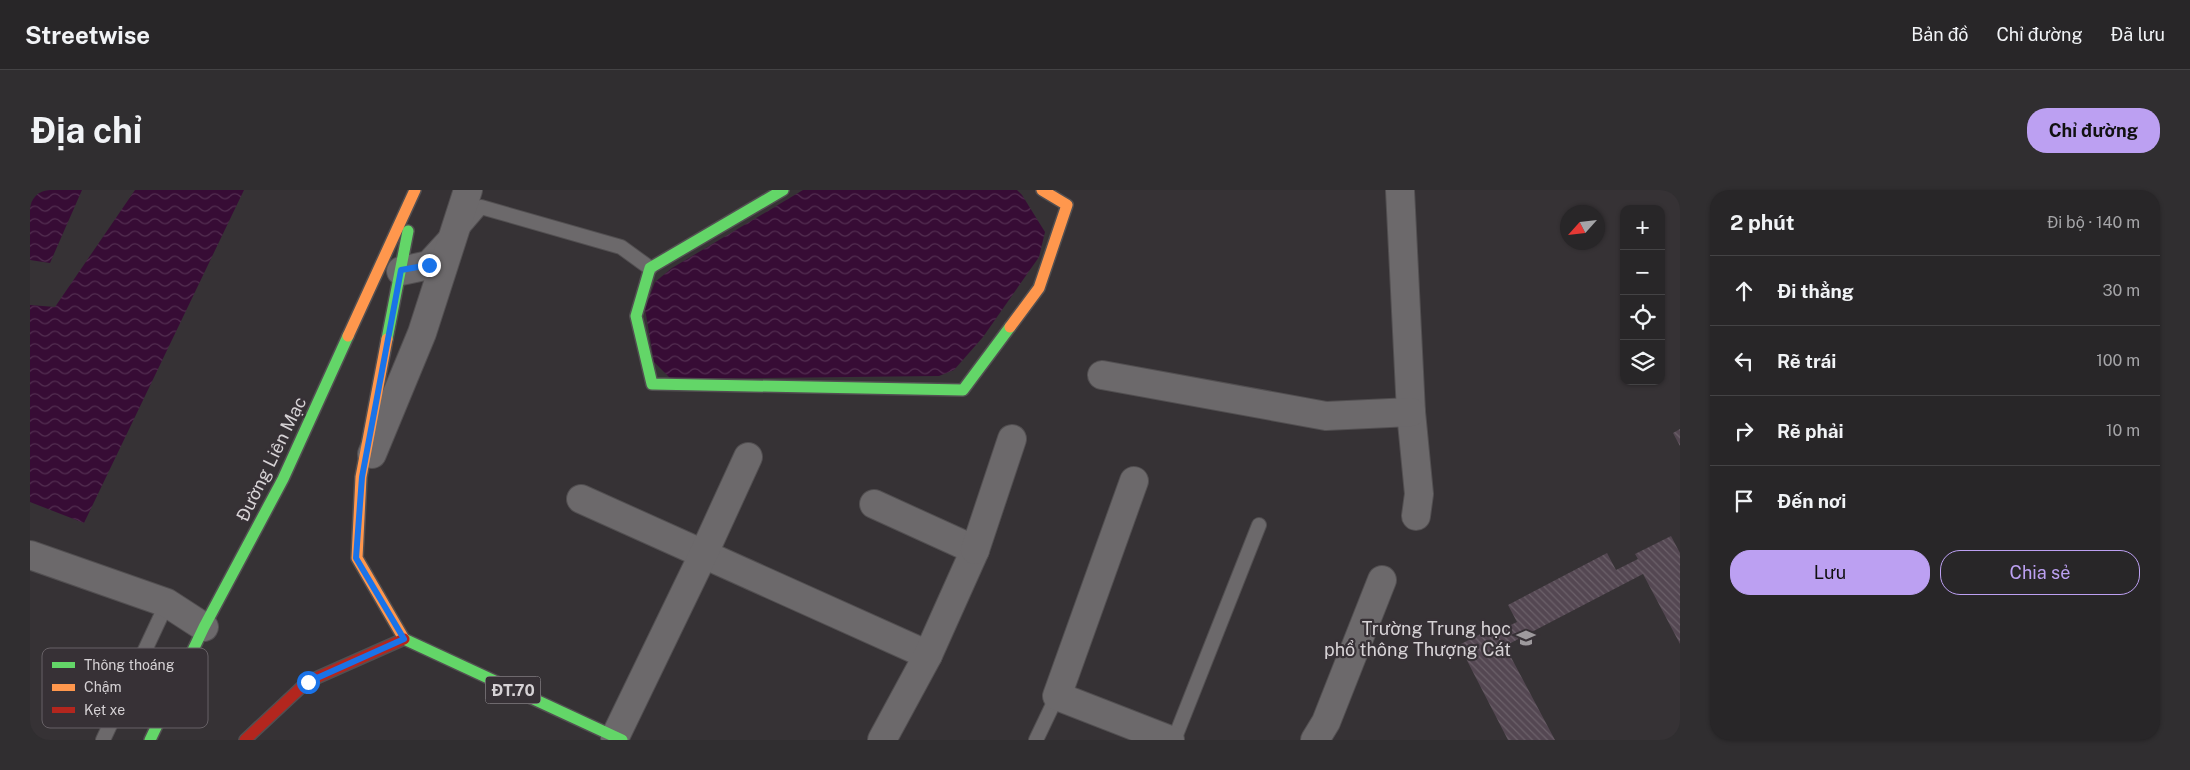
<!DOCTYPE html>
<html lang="vi">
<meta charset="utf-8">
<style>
:root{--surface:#282628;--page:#302e30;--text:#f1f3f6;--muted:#a5a5a8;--line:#444345;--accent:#bca0f2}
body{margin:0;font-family:"Public Sans",sans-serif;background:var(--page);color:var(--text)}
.controls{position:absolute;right:15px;top:15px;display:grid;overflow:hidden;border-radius:10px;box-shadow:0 1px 4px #0004}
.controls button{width:45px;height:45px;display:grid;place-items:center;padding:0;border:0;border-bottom:1px solid var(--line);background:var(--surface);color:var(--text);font:25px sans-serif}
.compass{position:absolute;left:1530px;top:15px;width:45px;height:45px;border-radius:50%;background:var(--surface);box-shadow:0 1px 4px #0004;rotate:243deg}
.stop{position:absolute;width:15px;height:15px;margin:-11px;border:4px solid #1a73e8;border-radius:50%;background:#fff}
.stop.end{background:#1a73e8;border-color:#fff;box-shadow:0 1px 5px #0008}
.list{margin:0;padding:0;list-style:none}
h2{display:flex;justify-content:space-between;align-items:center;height:65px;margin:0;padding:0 20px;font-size:21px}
h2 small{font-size:16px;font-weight:400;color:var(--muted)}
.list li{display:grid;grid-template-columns:32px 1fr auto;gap:15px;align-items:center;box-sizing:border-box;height:70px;padding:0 20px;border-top:1px solid var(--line)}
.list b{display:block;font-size:19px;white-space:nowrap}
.list em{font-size:16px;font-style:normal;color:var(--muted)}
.actions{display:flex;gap:10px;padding:15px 20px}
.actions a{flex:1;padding:11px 0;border:1px solid var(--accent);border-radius:20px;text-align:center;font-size:18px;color:var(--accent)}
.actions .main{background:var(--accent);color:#111}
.icon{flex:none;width:28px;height:28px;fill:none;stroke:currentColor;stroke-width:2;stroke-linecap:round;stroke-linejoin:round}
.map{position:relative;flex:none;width:1650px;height:550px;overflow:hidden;border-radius:20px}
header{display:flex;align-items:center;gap:30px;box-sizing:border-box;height:70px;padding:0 25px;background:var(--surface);border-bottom:1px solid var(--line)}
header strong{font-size:24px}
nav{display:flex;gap:28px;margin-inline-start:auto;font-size:18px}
.intro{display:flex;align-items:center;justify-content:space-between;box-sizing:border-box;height:120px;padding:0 30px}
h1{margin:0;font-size:35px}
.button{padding:12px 22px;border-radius:20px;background:var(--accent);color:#111;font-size:18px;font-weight:700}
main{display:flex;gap:30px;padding:0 30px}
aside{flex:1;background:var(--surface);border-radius:20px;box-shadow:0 1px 4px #0004}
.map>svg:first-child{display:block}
.water{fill:url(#water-waves)}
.building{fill:url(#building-back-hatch)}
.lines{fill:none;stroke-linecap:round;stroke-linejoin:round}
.lane-casing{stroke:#524f51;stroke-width:16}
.street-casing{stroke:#524f51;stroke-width:30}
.fast-casing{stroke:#524f51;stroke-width:14}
.slow-casing{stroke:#524f51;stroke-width:14}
.jam-casing{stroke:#524f51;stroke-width:14}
.lane{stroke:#6c696b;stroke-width:14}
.street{stroke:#6c696b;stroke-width:28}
.fast{stroke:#63d668;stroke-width:11}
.slow{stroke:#ff974d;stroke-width:11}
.jam{stroke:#b3261e;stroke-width:11}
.route{stroke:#1a73e8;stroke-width:6}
.labels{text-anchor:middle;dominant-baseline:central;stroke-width:4.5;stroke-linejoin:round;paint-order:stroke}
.shield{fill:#373136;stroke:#a6a2a5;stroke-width:1}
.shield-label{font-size:16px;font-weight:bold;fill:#d6d2d5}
.street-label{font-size:18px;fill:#d6d2d5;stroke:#373136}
.poi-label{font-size:18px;fill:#d6d2d5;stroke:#373136;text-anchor:end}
.key{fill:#373136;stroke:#676166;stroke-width:1}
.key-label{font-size:14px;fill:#d6d2d5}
</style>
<header>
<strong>Streetwise</strong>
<nav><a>Bản đồ</a><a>Chỉ đường</a><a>Đã lưu</a></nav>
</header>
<div class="intro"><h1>Địa chỉ</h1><a class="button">Chỉ đường</a></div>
<main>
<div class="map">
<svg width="1650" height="550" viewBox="0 0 1650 550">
<defs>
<pattern id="water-waves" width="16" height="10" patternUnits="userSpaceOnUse" patternTransform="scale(1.25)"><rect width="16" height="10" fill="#370c35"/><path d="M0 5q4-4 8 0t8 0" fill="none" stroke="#532e51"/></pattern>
<pattern id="building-back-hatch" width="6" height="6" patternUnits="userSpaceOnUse" patternTransform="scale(1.25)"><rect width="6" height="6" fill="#544752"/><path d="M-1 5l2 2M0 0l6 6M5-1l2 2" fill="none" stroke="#6c616a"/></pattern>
</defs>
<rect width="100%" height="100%" fill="#363235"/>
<g class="water">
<polygon points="0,0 52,0 20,73 0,70"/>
<polygon points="105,0 214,0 54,333 0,312 0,115 25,117"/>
<polygon points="773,0 987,0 992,5 1015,42 1009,67 953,147 924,180 909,186 641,189 624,172 615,119 625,92 642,78"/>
</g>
<g class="building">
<polygon points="1650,239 1650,256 1643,243"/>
<polygon points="1641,346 1650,363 1650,454 1613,384 1475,456 1525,550 1478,550 1429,455 1466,436 1468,441 1487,432 1478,415 1577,363 1586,380 1608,369 1605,364"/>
</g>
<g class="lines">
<g class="lane-casing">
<g id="lane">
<polyline points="433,38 451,17 591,57 620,78"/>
<polyline points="73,550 137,413"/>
<polyline points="1006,550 1027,506"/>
<polyline points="1144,550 1229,335"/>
</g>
</g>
<g class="street-casing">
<g id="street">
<polyline points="1370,0 1381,222 1389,304 1386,326"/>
<polyline points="371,81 399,75 421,51"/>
<polyline points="1072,185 1296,226 1381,222"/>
<polyline points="342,264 392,143 438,0"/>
<polyline points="1104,291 1027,506 1140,550"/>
<polyline points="551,309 898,465"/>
<polyline points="844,314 945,360 898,465 852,550"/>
<polyline points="945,360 982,249"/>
<polyline points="0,365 137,413 174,437"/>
<polyline points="585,547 674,363 718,267"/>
<polyline points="1285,550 1296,532 1352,390"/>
</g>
</g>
<g class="fast-casing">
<g id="fast">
<polyline points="753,0 620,78 606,126 622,194 933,200 980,137"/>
<polyline points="357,149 378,41"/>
<polyline points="374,449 592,550"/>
<polyline points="120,550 174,437 253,289 318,146"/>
</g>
</g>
<g class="slow-casing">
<g id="slow">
<polyline points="980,137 1009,98 1037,15 1012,0"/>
<polyline points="318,146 385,0"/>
<polyline points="357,149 331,287 327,368 374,449"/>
</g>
</g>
<g class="jam-casing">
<polyline id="jam" points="215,550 277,492 374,449"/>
</g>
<use href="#lane" class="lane"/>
<use href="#street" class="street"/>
<use href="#fast" class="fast"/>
<use href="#slow" class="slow"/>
<use href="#jam" class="jam"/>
</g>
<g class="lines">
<polyline class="route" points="278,492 374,449 326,368 332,287 371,80 399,75"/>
</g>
<defs>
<g id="school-bare" transform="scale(1.5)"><path d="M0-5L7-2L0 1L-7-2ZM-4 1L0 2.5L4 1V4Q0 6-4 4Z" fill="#9e9a9d" stroke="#373136" stroke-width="2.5" paint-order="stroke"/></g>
</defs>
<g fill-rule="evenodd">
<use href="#school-bare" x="1496" y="448"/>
</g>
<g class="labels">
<rect class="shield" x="455.5" y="486.5" width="55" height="27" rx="4"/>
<g class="shield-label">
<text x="483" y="500">ĐT.70</text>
</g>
<g class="street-label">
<text transform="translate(241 269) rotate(-64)">Đường Liên Mạc</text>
</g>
<g class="poi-label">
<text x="1481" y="438">Trường Trung học<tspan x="1481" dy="21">phổ thông Thượng Cát</tspan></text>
</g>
</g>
<rect x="12" y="458" width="166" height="80" rx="8" class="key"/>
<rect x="22" y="472" width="23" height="6" fill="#63d668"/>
<rect x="22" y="494" width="23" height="7" fill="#ff974d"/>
<rect x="22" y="517" width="23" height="6" fill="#b3261e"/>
<g class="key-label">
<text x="54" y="480">Thông thoáng</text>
<text x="54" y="502">Chậm</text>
<text x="54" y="525">Kẹt xe</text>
</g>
</svg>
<div class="controls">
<button>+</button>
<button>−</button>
<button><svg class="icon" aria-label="locate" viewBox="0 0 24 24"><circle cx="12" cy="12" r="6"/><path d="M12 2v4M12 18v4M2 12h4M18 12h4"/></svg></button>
<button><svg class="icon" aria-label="layers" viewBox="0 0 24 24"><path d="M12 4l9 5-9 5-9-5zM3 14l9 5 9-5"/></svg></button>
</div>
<svg class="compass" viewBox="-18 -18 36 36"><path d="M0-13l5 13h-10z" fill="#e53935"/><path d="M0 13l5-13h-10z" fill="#a5a5a8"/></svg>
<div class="stop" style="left:278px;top:492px"></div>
<div class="stop end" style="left:399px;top:75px"></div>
</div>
<aside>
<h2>2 phút<small>Đi bộ · 140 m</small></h2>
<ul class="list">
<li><svg class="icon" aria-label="ahead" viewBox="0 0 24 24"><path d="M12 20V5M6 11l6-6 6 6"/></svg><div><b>Đi thẳng</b></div><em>30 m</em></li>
<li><svg class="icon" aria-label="left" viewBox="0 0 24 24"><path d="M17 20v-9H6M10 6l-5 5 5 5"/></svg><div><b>Rẽ trái</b></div><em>100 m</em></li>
<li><svg class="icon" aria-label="right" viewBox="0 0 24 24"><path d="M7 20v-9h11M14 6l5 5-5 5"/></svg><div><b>Rẽ phải</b></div><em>10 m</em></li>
<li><svg class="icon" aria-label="arrive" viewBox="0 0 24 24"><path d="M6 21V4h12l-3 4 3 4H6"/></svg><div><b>Đến nơi</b></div></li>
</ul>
<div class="actions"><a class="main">Lưu</a><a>Chia sẻ</a></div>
</aside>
</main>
